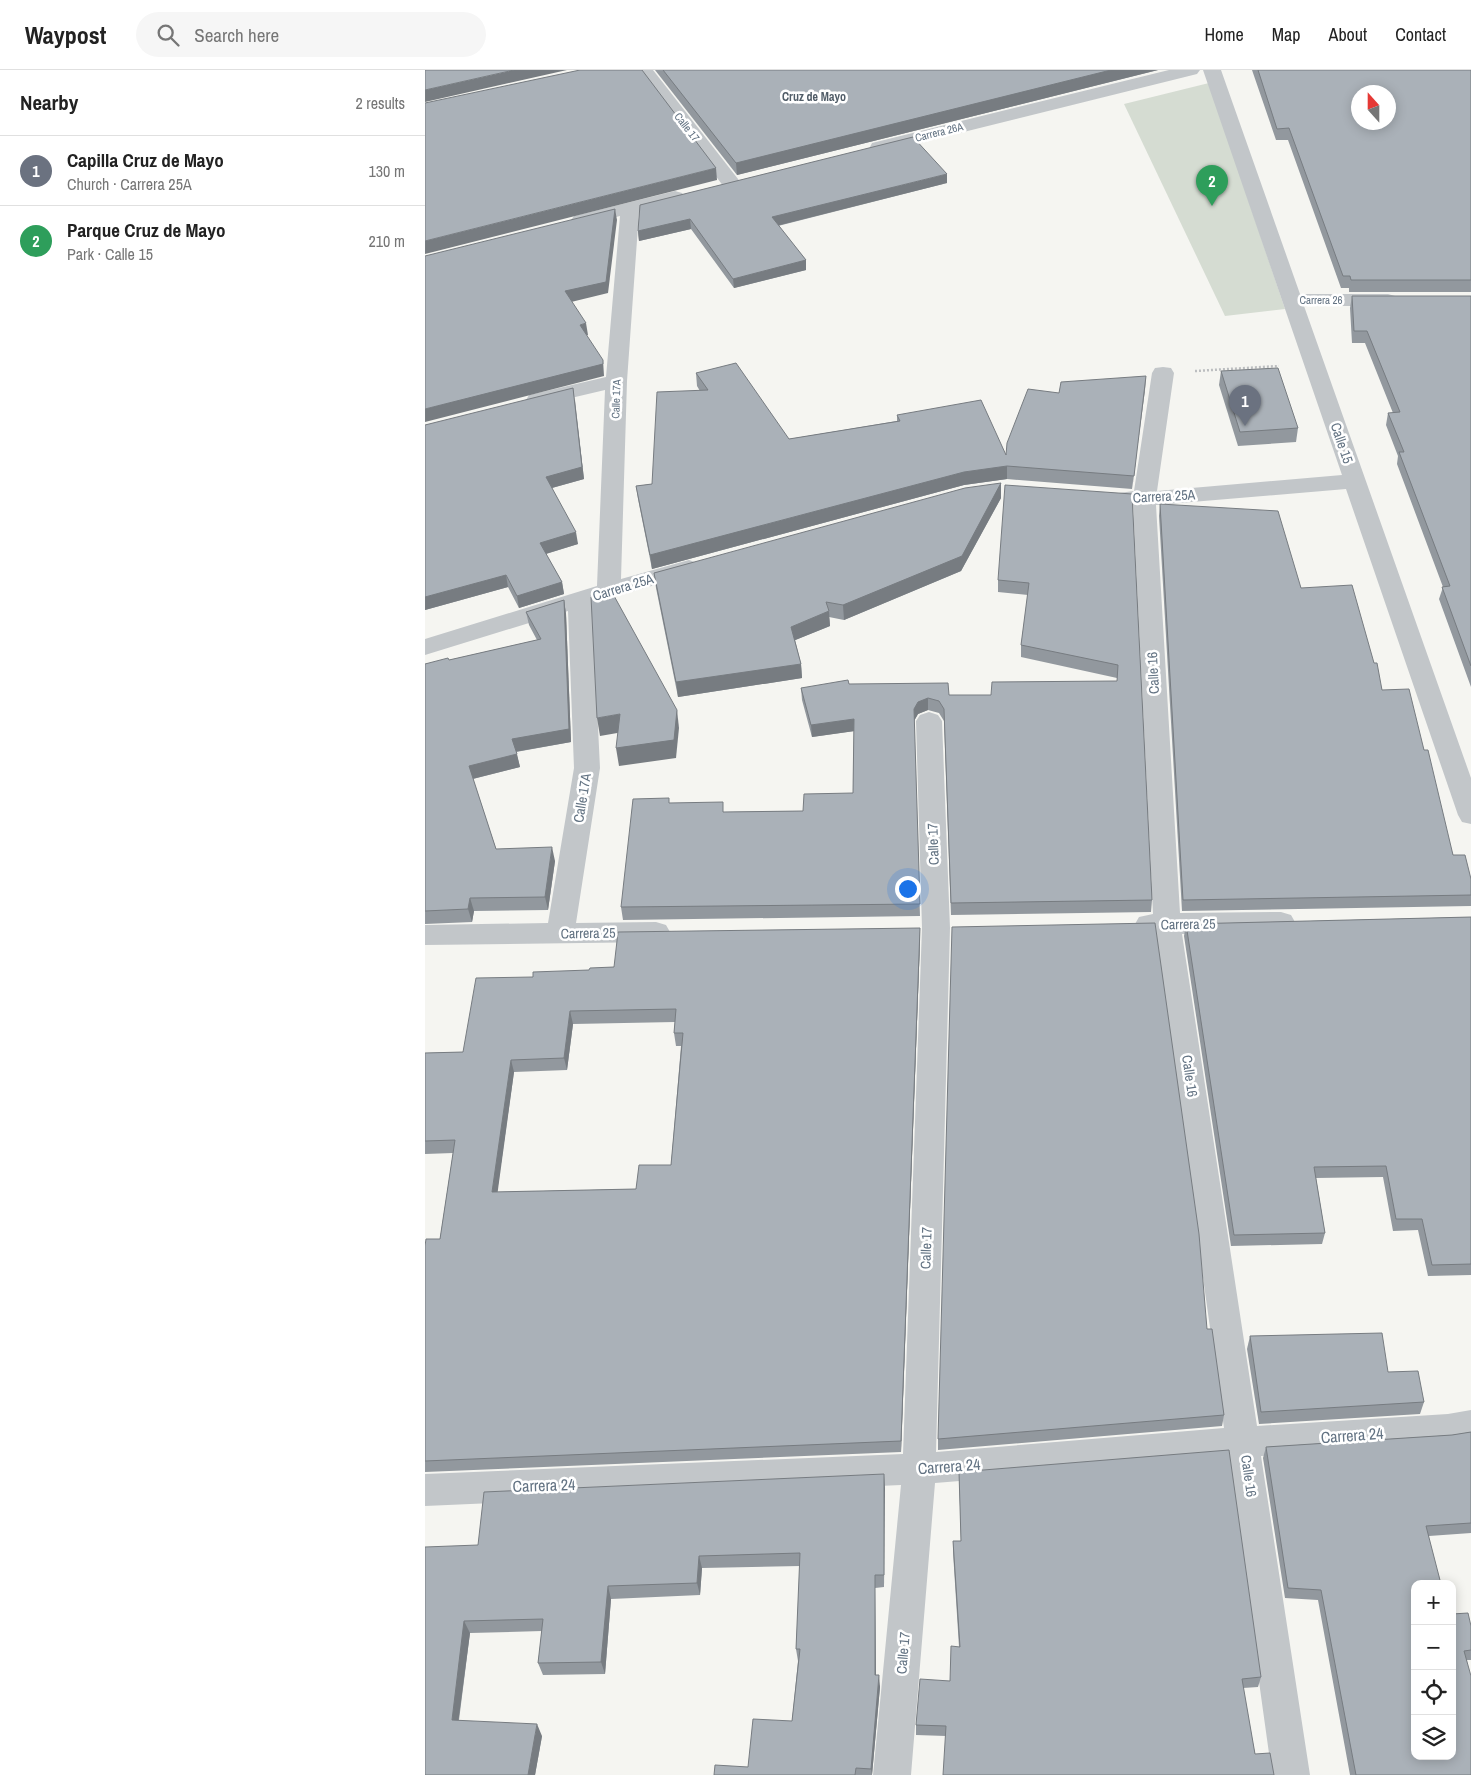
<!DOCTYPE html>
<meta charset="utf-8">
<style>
:root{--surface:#fff;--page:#f6f6f6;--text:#222;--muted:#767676;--line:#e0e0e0;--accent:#ea551c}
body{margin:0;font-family:"Archivo Narrow",sans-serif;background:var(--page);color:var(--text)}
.controls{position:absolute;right:15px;bottom:15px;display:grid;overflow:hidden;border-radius:10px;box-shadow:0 2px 12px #0003}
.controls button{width:45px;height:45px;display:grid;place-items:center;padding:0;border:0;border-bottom:1px solid var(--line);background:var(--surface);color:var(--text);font:25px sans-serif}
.compass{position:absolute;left:926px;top:15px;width:45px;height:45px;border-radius:50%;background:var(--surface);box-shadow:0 2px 12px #0003;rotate:339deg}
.you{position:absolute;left:482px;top:818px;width:18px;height:18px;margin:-12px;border:4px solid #fff;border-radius:50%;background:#1a73e8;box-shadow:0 0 0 8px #1a73e833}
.badge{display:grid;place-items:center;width:32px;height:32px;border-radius:50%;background:var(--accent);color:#fff;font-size:16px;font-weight:700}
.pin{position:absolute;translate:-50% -41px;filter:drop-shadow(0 1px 2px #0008)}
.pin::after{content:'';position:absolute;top:26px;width:18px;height:15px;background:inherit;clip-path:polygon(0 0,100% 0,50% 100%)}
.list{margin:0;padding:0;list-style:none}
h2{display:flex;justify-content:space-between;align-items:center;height:65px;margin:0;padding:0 20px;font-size:21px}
h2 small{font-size:16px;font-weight:400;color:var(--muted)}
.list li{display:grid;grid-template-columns:32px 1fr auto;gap:15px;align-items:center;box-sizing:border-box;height:70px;padding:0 20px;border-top:1px solid var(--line)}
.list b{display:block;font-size:19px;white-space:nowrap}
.list p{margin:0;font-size:16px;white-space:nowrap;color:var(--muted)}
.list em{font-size:16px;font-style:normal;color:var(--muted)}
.icon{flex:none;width:28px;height:28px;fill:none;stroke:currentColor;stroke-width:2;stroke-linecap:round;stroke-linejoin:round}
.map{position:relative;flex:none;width:1046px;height:1705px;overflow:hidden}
header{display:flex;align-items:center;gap:30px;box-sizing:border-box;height:70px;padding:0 25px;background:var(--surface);border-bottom:1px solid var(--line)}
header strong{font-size:24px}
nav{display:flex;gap:28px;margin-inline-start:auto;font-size:18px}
.search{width:350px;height:45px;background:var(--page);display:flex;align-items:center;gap:12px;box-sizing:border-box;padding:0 18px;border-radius:28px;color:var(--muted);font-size:19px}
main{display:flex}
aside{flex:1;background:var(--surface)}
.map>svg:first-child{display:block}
.green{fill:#d5dcd2}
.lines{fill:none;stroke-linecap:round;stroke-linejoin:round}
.path{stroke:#bcbec0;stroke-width:2.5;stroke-dasharray:2 2;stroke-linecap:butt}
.minor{fill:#c2c6c9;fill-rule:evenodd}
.wall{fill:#92989e;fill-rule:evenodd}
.shaded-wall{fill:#777c81}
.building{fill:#aab1b8;stroke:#777c81;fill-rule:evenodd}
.labels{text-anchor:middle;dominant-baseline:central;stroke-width:5;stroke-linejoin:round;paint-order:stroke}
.far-street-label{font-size:11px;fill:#637383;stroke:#fff}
.far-neighbourhood-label{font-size:12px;font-weight:bold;fill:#515d68;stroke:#fff}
.street-label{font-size:14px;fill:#637383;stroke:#fff}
.near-street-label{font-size:16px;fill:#637383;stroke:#fff}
</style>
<header>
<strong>Waypost</strong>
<div class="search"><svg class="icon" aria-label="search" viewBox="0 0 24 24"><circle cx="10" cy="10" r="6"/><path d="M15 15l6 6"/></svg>Search here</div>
<nav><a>Home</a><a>Map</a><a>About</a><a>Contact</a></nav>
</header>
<main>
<aside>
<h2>Nearby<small>2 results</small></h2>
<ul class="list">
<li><span class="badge" style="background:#6b7280">1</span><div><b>Capilla Cruz de Mayo</b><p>Church · Carrera 25A</p></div><em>130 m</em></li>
<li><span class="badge" style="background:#2e9e5b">2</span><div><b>Parque Cruz de Mayo</b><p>Park · Calle 15</p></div><em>210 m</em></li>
</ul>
</aside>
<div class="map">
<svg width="1046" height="1705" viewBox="0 0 1046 1705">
<rect width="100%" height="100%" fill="#f5f5f1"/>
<polygon class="green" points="784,13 860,239 800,246 699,34"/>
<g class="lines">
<polyline class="path" points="770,301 854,296"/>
<g class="minor">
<polygon points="210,0 228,0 313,109 316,113 313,117 299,117"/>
<polygon points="744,0 775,0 772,4 454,83 447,81 445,77 447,73"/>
<polygon points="778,0 796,0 875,224 963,224 970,226 973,230 970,234 963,236 879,236 1046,708 1046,754 1037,752 1033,745 921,419 731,435 755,843 856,842 866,845 870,852 866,859 856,862 757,864 832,1356 1023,1344 1046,1340 1046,1370 1023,1374 836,1386 885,1705 847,1705 803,1389 510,1413 486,1705 448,1705 476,1415 0,1436 0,1404 478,1384 497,858 491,651 495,645 504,642 513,645 517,651 525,858 511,1382 799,1358 730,864 714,861 710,854 714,847 728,844 708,435 694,433 691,428 694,423 709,421 727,303 730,298 738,297 746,298 749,303 732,421 917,405"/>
<polygon points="250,121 257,123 260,127 257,131 214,142 202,311 196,509 264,490 272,493 276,498 272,503 167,533 175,698 151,853 231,852 241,855 245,862 241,869 231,872 0,875 0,855 123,853 149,698 143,541 0,585 0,569 172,516 180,320 112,336 104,335 101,330 104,325 181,307 195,146 156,156 149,154 146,150 149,146"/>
</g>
</g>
<g class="wall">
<polygon points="230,0 733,0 312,105"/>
<polygon points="827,0 1046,0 1046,222 924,222 924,218 916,218 863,70 851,70"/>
<polygon points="522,113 353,156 381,190 381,200 309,218 266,159 214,171 213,161 215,135"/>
<polygon points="927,226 1046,226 1046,617 1014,529 1018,517 972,394 973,386 961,355 963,343 968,343 940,273 927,273 925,238"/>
<polygon points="796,301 873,358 871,372 813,376 794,315"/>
<polygon points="271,303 364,369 472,351 472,345 581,385 634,323 721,306 707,419 582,409 539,415 227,499 213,429 211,416 227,414 275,321 272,316"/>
<polygon points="150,330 159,409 127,418 153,474 121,484 137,512 139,524 94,538 83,517 0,540 0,355"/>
<polygon points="576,413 576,428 536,501 419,550 404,547 405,556 370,570 376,594 377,608 253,627 231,518 229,503"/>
<polygon points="707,424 727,830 726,842 526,845 519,651 514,643 503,640 493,644 489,651 495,846 198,850 196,837 245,733 299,742 378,741 428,723 429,661 387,667 377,630 376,618 424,614 524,625 566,625 692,611 692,608 596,587 596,575 603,525 573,522 573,510"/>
<polygon points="735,434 876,518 949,593 957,620 999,680 1028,785 1046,809 1046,836 757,841 734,446"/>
<polygon points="139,530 141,544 146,672 91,682 95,697 48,709 71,779 130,791 123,840 49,841 47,852 0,854 0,594 24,590 112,570 104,555 101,542"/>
<polygon points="1046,847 1046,1205 1003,1206 993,1160 968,1161 958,1107 891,1108 900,1163 897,1174 806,1176 759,866 761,854"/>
<path d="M495,858V871L476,1382L0,1402V1176L15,1169L28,1083L0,1084V983L38,982L108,907L164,900ZM250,952L249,963L251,976H256L246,1095L211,1119L72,1122L89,1002L142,1000L148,954Z"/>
<polygon points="782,1259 799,1345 797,1356 513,1380 513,1369"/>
<polygon points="825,1266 999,1332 995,1344 834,1354 822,1279"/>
<polygon points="1046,1362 1046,1463 1004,1466 990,1686 1027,1544 1046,1556 1046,1590 1042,1590 1046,1705 925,1705 893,1530 860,1528 838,1388 841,1377 1027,1365"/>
<polygon points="534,1402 836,1607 833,1617 818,1618 830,1684 849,1705 521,1666 491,1665 491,1655 525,1611 534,1577 528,1482 528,1471 536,1471"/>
<polygon points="459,1404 459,1517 450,1518 451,1605 455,1617 447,1705 289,1705 323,1697 367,1651 373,1591 371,1579 375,1496 277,1498 275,1525 186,1529 180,1604 118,1605 113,1593 117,1561 45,1563 34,1650 117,1666 110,1705 0,1705 53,1475"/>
</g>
<g class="shaded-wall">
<polygon points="89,0 142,0 0,32 0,20"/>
<polygon points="686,0 733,0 312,105 311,93"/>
<polygon points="291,98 292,110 0,184 0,171"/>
<polygon points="522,104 522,113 347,157 347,147"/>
<polygon points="190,139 192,150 183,223 142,233 140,221"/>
<polygon points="265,149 266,159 214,171 213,161"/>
<polygon points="381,190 381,200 309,218 308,209"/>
<polygon points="161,253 163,265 157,267 155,255"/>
<polygon points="178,290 179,306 0,352 0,339"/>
<polygon points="721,306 720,320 707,419 709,406"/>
<polygon points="148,318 159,409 123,419 121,407"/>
<polygon points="582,396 582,409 539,415 227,499 225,485 539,402"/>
<polygon points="576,413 576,428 536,501 419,550 418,535"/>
<polygon points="151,462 153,474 117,485 115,473"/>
<polygon points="81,505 83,517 0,540 0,527"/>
<polygon points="137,512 139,524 94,538 92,526"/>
<polygon points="139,530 141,544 146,672 89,682 87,669"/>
<polygon points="404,541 405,556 368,571 366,557"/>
<polygon points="376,594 377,608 253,627 251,612"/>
<polygon points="503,628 503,640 493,644 489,651 489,639 493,632"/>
<polygon points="252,640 254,658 251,688 194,696 191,678"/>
<polygon points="195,644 198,662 175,666 172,648"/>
<polygon points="429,649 430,661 387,667 386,655"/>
<polygon points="92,684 95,697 47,709 44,696"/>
<polygon points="127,777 130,791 123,840 120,827"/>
<polygon points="45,828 49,841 47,852 43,839"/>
<polygon points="495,858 495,871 476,1382 476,1371"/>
<polygon points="145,941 148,954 142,1000 139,988"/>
<polygon points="86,990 89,1002 71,1134 67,1122"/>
<polygon points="459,1404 460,1418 459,1517"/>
<polygon points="274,1486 277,1498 275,1525 272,1513"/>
<polygon points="450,1505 450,1518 451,1617 450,1605"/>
<polygon points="183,1516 186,1529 180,1604 176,1592"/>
<polygon points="39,1551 45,1563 32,1661 27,1650"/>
<polygon points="454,1605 455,1617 447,1705 446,1699"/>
<polygon points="112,1654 117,1666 110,1705 103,1705"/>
</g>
<g class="building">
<polygon points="0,0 89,0 0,20"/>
<polygon points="155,0 217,0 291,98 0,171 0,33"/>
<polygon points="238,0 686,0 311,93"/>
<path d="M833,0H1046V210H926L925,206H918L864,58L852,59ZM934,22H964V52H934Z"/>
<polygon points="488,67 522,104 347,147 381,190 308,209 265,149 213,161 215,135"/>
<polygon points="190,139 181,212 140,221 161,253 155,255 178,290 178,294 0,339 0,186"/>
<polygon points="927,226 1046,226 1046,596 1017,517 1025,516 974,382 979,382 963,343 975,342 942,261 929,261"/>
<polygon points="311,293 364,369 475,351 472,345 556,330 581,385 582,373 603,319 634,323 636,312 721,306 709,406 582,396 539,402 225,485 211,416 227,414 232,322 283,320 271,303"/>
<polygon points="853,298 873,358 815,362 796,301"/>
<polygon points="148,318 157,397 121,407 151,462 115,473 137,512 92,526 81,505 0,527 0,355"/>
<polygon points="576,413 537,486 418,535 401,532 404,541 366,557 376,594 251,612 229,503 540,418"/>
<polygon points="580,415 707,424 727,830 526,833 519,639 514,631 503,628 493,632 489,639 495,834 196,837 208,729 244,728 244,733 298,732 298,742 378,741 379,724 428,723 429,649 386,655 376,618 423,610 424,614 523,613 524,625 566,625 567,612 692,611 693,595 596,575 604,513 573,510"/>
<polygon points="735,434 853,441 876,518 927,515 949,593 952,593 957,620 984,619 999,680 1003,680 1028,785 1040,785 1046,809 1046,825 758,830"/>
<polygon points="188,524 252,640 249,670 191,678 195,644 172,648 166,527"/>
<polygon points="139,530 144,659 87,669 92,684 44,696 71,779 127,777 120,827 45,828 43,839 0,841 0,594 23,588 24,590 116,569 101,542"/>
<polygon points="1046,847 1046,1194 1007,1195 997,1149 971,1149 961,1096 889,1097 900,1163 809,1165 761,854"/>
<polygon points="730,853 774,1164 782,1259 787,1259 799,1345 513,1369 527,857"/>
<path d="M495,858L476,1371L0,1391V1176L1,1169H15L30,1070L0,1071V983L38,982L51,908L108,907V902L164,900L165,898L189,897L193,862ZM251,939L249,963H258L246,1095H214L211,1119L67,1122L86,990L139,988L145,941Z"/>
<polygon points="957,1263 963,1302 993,1301 999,1332 836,1342 825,1266"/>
<polygon points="1046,1362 1046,1453 1001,1456 1016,1514 990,1514 990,1686 1027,1686 1027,1544 1043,1543 1046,1556 1046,1580 1039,1581 1046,1606 1046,1705 931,1705 896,1520 863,1518 841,1377 1027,1365"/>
<polygon points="804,1380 836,1607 817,1609 830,1684 845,1683 849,1705 518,1705 521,1656 491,1655 495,1609 525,1611 526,1576 535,1577 528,1471 536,1471 534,1402"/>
<polygon points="459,1404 459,1505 450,1505 450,1605 454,1605 446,1699 431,1698 430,1705 289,1705 290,1695 323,1697 328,1649 367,1651 375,1579 371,1579 375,1483 274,1486 272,1513 183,1516 176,1592 113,1593 118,1549 39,1551 27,1650 112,1654 103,1705 0,1705 0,1477 53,1475 59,1422"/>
</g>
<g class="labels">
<g class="far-street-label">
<text transform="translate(262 57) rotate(52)">Calle 17</text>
<text transform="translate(514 62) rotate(-14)">Carrera 26A</text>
<text x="896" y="230">Carrera 26</text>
<text transform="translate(191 329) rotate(-88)">Calle 17A</text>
</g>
<g class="far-neighbourhood-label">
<text x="389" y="27">Cruz de Mayo</text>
</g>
<g class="street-label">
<text transform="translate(917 373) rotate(71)">Calle 15</text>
<text transform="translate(739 426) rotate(-3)">Carrera 25A</text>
<text transform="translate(198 517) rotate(-17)">Carrera 25A</text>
<text transform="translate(728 603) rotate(-93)">Calle 16</text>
<text transform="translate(157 728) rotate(-81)">Calle 17A</text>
<text transform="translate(508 774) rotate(-92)">Calle 17</text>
<text transform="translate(763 854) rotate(-1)">Carrera 25</text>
<text transform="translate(163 863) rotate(-1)">Carrera 25</text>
<text transform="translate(765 1006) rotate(82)">Calle 16</text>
<text transform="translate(501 1178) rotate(-88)">Calle 17</text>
<text transform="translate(824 1406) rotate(82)">Calle 16</text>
<text transform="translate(478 1583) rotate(-85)">Calle 17</text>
</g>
<g class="near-street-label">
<text transform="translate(927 1365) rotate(-4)">Carrera 24</text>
<text transform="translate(524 1396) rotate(-4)">Carrera 24</text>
<text transform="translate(119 1415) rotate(-2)">Carrera 24</text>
</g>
</g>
</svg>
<div class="controls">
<button>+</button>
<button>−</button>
<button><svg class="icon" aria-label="locate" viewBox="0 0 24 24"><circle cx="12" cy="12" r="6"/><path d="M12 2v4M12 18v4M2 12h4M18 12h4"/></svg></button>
<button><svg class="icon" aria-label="layers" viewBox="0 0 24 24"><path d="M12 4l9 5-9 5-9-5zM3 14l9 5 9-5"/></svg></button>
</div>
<svg class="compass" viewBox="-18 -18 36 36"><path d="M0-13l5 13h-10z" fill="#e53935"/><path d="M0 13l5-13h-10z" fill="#767676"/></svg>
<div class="you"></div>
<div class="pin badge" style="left:820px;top:356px;background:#6b7280">1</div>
<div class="pin badge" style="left:787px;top:136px;background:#2e9e5b">2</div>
</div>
</main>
